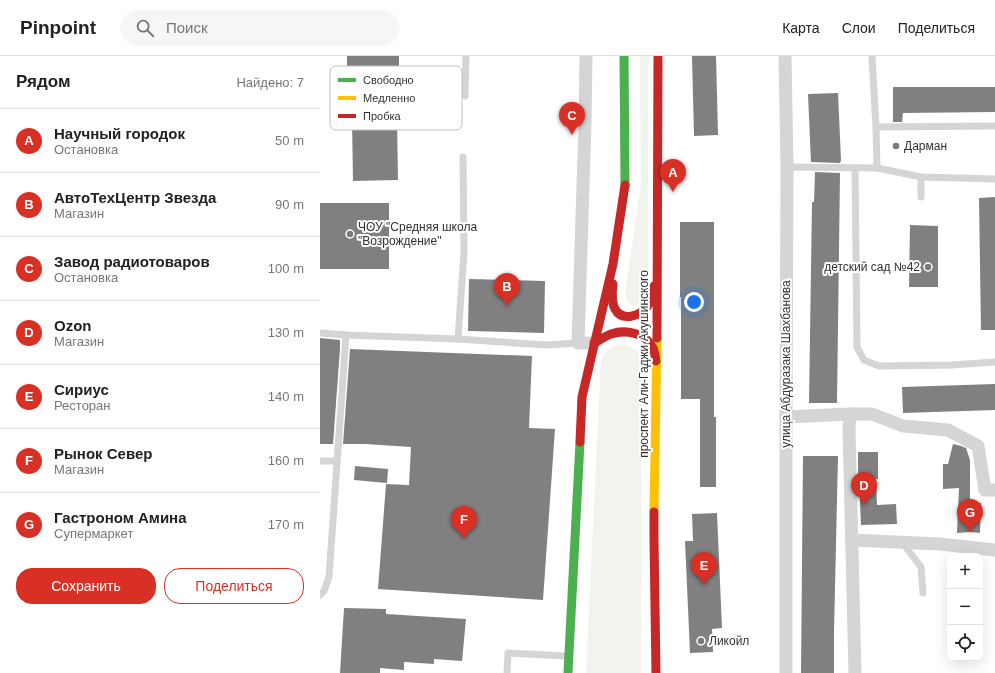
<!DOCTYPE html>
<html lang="ru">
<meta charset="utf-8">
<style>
:root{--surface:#fff;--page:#f6f6f6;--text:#222;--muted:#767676;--line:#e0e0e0;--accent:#d93025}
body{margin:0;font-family:Helvetica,sans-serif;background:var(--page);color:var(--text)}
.controls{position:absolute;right:12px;bottom:12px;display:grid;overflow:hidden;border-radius:8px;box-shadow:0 4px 16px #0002}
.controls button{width:36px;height:36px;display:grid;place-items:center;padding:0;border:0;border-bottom:1px solid var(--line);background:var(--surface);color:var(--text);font:20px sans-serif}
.you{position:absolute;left:374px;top:246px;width:14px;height:14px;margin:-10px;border:3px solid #fff;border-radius:50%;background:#1a73e8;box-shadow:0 0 0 6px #1a73e833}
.badge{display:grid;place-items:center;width:26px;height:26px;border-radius:50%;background:var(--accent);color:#fff;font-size:13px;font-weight:700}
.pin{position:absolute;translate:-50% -33px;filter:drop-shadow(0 1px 2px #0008)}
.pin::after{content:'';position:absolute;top:21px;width:14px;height:12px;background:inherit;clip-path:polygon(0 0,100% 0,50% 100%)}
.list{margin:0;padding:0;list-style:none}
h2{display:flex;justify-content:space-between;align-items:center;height:52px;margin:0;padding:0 16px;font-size:17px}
h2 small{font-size:13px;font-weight:400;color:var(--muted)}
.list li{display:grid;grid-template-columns:26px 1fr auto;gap:12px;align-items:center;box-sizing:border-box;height:64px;padding:0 16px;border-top:1px solid var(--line)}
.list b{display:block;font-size:15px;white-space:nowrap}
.list p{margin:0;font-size:13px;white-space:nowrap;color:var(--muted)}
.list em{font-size:13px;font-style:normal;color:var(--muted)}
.actions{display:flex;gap:8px;padding:12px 16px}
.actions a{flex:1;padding:9px 0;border:1px solid var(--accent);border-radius:16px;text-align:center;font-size:14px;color:var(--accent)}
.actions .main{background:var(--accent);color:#fff}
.icon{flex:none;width:22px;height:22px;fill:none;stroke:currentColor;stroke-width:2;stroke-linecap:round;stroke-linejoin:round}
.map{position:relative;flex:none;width:675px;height:617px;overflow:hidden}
header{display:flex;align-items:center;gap:24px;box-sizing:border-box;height:56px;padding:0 20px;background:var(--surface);border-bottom:1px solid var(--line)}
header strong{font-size:19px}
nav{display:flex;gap:22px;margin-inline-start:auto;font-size:14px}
.search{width:280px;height:36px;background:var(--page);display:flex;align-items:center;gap:10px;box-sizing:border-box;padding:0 14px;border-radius:22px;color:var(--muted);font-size:15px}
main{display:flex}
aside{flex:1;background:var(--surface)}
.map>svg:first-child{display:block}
.green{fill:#f1f3ec}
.building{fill:#808080}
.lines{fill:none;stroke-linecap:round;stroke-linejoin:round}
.lane{stroke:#d5d5d5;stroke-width:7}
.street{stroke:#d5d5d5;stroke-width:13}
.fast{stroke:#4caf50;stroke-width:9}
.slow{stroke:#ffc107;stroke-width:9}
.jam{stroke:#c62828;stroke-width:9}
.poi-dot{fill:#797979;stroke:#fff;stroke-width:1.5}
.labels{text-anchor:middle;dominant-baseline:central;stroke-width:4;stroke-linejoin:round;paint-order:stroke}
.poi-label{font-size:12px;fill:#313131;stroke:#fff;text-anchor:start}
.street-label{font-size:12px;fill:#313131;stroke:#fff}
.key{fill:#fff;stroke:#c1c1c1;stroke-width:1}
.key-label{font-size:11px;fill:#313131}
</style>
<header>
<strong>Pinpoint</strong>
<div class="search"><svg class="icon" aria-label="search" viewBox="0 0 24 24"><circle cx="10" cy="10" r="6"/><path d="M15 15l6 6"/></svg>Поиск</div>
<nav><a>Карта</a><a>Слои</a><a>Поделиться</a></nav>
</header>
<main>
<aside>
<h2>Рядом<small>Найдено: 7</small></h2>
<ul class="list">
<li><span class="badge">A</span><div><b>Научный городок</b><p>Остановка</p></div><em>50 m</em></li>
<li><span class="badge">B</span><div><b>АвтоТехЦентр Звезда</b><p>Магазин</p></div><em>90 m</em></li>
<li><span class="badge">C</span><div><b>Завод радиотоваров</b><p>Остановка</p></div><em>100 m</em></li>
<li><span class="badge">D</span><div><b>Ozon</b><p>Магазин</p></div><em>130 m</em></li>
<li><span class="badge">E</span><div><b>Сириус</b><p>Ресторан</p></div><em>140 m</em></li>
<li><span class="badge">F</span><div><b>Рынок Север</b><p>Магазин</p></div><em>160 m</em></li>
<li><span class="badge">G</span><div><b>Гастроном Амина</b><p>Супермаркет</p></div><em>170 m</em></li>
</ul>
<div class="actions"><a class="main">Сохранить</a><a>Поделиться</a></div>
</aside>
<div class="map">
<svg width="675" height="617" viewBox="0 0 675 617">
<rect width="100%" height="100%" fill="#fff"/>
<g class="green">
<polygon points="320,0 328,0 328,232 316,250 311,249 306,244 305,237 321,127"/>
<path d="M302,288C313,291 317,294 322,304L321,617H266L281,304C287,293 290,291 302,288Z"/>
</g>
<g class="building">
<rect x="27" y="0" width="52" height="40"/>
<polygon points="372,0 396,0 398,79 374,80"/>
<polygon points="573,31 675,31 675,56 583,57 582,66 573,66"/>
<polygon points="518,37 521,104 520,107 491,106 488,38"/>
<polygon points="77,62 78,124 33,125 32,63"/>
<polygon points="495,116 520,117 517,347 489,347 492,146 494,146"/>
<polygon points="675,141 675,274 661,274 659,142"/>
<rect x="0" y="147" width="69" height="66"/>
<polygon points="360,166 394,166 394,361 396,361 396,431 380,431 380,343 361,343 361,241 360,241"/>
<polygon points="590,169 618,170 618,231 589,231"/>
<polygon points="149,223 225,225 224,277 148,275"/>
<polygon points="0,282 20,284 20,293 13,388 0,388"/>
<polygon points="30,293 212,300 209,372 235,373 223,544 58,533 66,428 89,429 91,391 45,388 23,388"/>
<polygon points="675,328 675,354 583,357 582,331"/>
<polygon points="633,388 641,390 646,392 650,404 650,447 661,447 660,477 650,476 637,477 639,432 623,433 623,408 628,408"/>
<polygon points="538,396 558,396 558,423 556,423 557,449 576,448 577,468 541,469 539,423 538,423"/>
<polygon points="483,400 518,400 514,576 514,617 481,617"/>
<polygon points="35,410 68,413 67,427 34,424"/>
<polygon points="397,457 402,572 392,573 393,596 370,597 365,485 373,485 372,458"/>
<polygon points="24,552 66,553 66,558 146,563 142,605 114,603 114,608 84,606 84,614 60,612 60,617 20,617"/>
</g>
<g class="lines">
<g class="lane">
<polyline points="552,0 556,71 557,112"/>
<polyline points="145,40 146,0"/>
<polyline points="556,71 675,70"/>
<polyline points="467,111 557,112 601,121 675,123"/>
<polyline points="535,112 537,291 544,304 559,310 632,309 675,306"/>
<polyline points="601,121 601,141"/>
<polyline points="0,277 26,279 138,283 226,289 258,287"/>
<polyline points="138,283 144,196 143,101"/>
<polyline points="0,405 17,405"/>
<polyline points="582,486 601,511 603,537"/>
<polyline points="0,539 4,535 9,521 26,279"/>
<polyline points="187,617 188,597 246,600"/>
</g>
<g class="street">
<polyline points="266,0 265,67 258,287 274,287"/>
<polyline points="465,0 467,111 466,361 466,617"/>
<polyline points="530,358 529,373 535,617"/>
<polyline points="466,361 530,358 552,358 583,370 628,374 658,390 665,434 675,434"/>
<polyline points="532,484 620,488 675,494"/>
</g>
<g class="fast">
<polyline points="304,0 305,129"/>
<polyline points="248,617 260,386"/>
</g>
<polyline class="slow" points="334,456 337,282"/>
<g class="jam">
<path d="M293,228C292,236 291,245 295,253C302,266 320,260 327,251C331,245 333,237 334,230"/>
<polyline points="337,282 338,0"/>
<path d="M274,287C280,284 285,280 291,278C306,273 326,277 333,292C335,296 335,301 336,305"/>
<polyline points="260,386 262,341 293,208 305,129"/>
<polyline points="334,456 334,483 336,617"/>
</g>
</g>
<g class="poi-dot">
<circle cx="576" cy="90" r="4"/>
<circle cx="30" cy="178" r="4"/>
<circle cx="608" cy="211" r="4"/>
<circle cx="381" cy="585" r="4"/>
</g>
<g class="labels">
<g class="poi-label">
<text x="584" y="90">Дарман</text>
<text x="38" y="171">ЧОУ "Средняя школа<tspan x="38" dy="14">"Возрождение"</tspan></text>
<text x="600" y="211" text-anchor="end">детский сад №42</text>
<text x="389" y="585">Ликойл</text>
</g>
<g class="street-label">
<text transform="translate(324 308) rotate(-90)">проспект Али-Гаджи Акушинского</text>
<text transform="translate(466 308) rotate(-90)">улица Абдуразака Шахбанова</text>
</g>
</g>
<rect x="10" y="10" width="132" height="64" rx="6" class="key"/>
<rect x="18" y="22" width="18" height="4" fill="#4caf50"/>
<rect x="18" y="40" width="18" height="4" fill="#ffc107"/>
<rect x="18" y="58" width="18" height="4" fill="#c62828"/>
<g class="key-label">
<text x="43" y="28">Свободно</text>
<text x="43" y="46">Медленно</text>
<text x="43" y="64">Пробка</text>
</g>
</svg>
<div class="controls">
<button>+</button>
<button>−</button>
<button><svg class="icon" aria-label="locate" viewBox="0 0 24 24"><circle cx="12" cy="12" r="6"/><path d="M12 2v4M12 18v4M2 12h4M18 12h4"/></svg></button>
</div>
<div class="you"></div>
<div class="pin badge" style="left:353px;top:136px">A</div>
<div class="pin badge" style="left:187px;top:250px">B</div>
<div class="pin badge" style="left:252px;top:79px">C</div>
<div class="pin badge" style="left:544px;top:449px">D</div>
<div class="pin badge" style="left:384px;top:529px">E</div>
<div class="pin badge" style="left:144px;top:483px">F</div>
<div class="pin badge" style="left:650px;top:476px">G</div>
</div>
</main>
